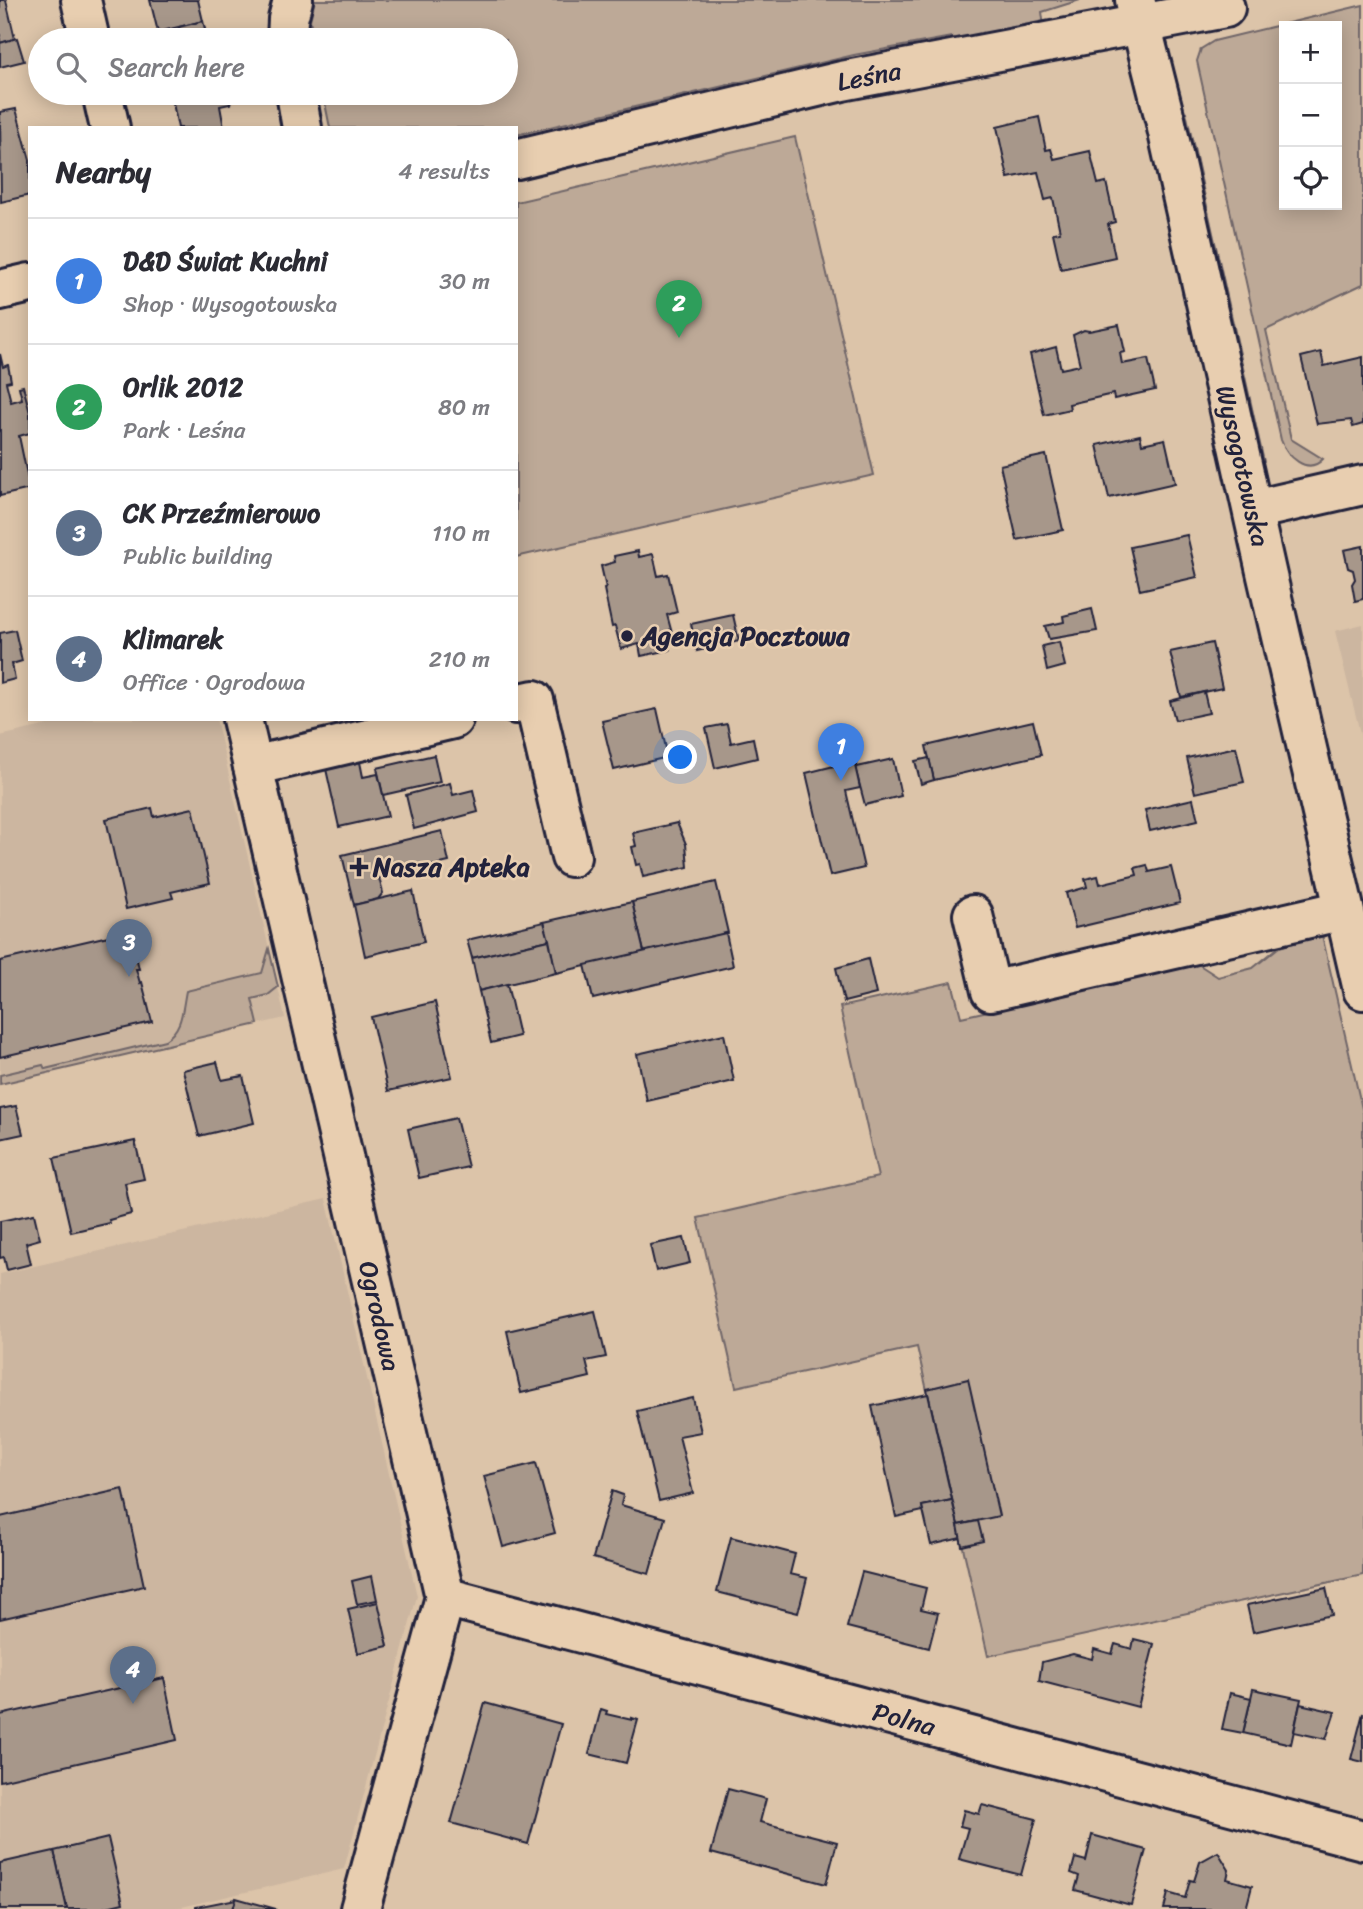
<!DOCTYPE html>
<meta charset="utf-8">
<style>
:root{--surface:#fff;--page:#f7f7f7;--text:#2b2b33;--muted:#7c7c81;--line:#e1e1e2;--accent:#111827}
body{margin:0;font-family:Sriracha,sans-serif;background:var(--page);color:var(--text)}
.controls{position:absolute;right:21px;top:21px;display:grid;overflow:hidden;border-radius:0px;box-shadow:0 4px 18px #0003}
.controls button{width:63px;height:63px;display:grid;place-items:center;padding:0;border:0;border-bottom:2px solid var(--line);background:var(--surface);color:var(--text);font:35px sans-serif}
.you{position:absolute;left:681px;top:758px;width:24px;height:24px;margin:-18px;border:5px solid #fff;border-radius:50%;background:#1a73e8;box-shadow:0 0 0 10px #1a73e833}
.badge{display:grid;place-items:center;width:46px;height:46px;border-radius:50%;background:var(--accent);color:#fff;font-size:23px;font-weight:700}
.pin{position:absolute;translate:-50% -58px;filter:drop-shadow(0 2px 4px #0008)}
.pin::after{content:'';position:absolute;top:37px;width:24px;height:21px;background:inherit;clip-path:polygon(0 0,100% 0,50% 100%)}
.list{margin:0;padding:0;list-style:none}
h2{display:flex;justify-content:space-between;align-items:center;height:91px;margin:0;padding:0 28px;font-size:30px}
h2 small{font-size:23px;font-weight:400;color:var(--muted)}
.list li{display:grid;grid-template-columns:46px 1fr auto;gap:21px;align-items:center;box-sizing:border-box;height:126px;padding:0 28px;border-top:2px solid var(--line)}
.list b{display:block;font-size:26px;white-space:nowrap}
.list p{margin:0;font-size:23px;white-space:nowrap;color:var(--muted)}
.list em{font-size:23px;font-style:normal;color:var(--muted)}
.icon{flex:none;width:38px;height:38px;fill:none;stroke:currentColor;stroke-width:2;stroke-linecap:round;stroke-linejoin:round}
.map{position:relative;flex:none;width:1363px;height:1909px;overflow:hidden}
.search{position:absolute;background:var(--surface);box-shadow:0 4px 18px #0003;left:28px;top:28px;width:490px;height:77px;display:flex;align-items:center;gap:18px;box-sizing:border-box;padding:0 24px;border-radius:38px;color:var(--muted);font-size:26px}
.panel{position:absolute;background:var(--surface);box-shadow:0 4px 18px #0003;left:28px;top:126px;width:490px;height:595px;border-radius:0px}
.map>svg:first-child{display:block}
.built{fill:#ccb6a0}
.green{fill:#bda997;stroke:#706669;stroke-width:2;fill-rule:evenodd}
.building{fill:#a7978a;stroke:#22223b;stroke-width:2}
.lines{fill:none;stroke-linecap:round;stroke-linejoin:round}
.minor-casing{stroke:#22223b;stroke-width:44}
.minor{stroke:#e8ceb0;stroke-width:38}
.poi-dot{fill:#22223b;stroke:#e8ceb0;stroke-width:2.5}
.labels{text-anchor:middle;dominant-baseline:central;stroke-width:5;stroke-linejoin:round;paint-order:stroke}
.street-label{font-size:26px;fill:#22223b;stroke:#e8ceb0}
.poi-label{font-size:26px;font-weight:bold;fill:#22223b;stroke:#e8ceb0;text-anchor:start}
</style>
<div class="map">
<svg width="1363" height="1909" viewBox="0 0 1363 1909">
<rect width="100%" height="100%" fill="#dcc4a9"/>
<filter id="ink" filterUnits="userSpaceOnUse"><feTurbulence type="fractalNoise" baseFrequency=".0143" numOctaves="2"/><feDisplacementMap in="SourceGraphic" scale="14" xChannelSelector="R" yChannelSelector="G"/><feConvolveMatrix kernelMatrix="1 2 1 2 8 2 1 2 1" color-interpolation-filters="sRGB"/></filter>
<g filter="url(#ink)">
<g class="built">
<polygon points="1363,624 1363,736 1361,737 1335,631"/>
<polygon points="73,719 216,719 285,1018 0,1084 0,736"/>
<polygon points="326,1199 417,1596 344,1869 173,1909 0,1909 0,1274"/>
</g>
<g class="green">
<polygon points="315,0 1080,0 1042,12 1044,27 954,43 952,37 854,55 516,135 516,128 330,128 323,93 506,93 506,40 314,40 310,20"/>
<path d="M1363,5V284L1266,330L1291,439L1323,459C1307,476 1287,456 1281,440L1197,61L1201,49L1214,41ZM1284,26H1337V205H1284Z"/>
<polygon points="1186,112 1264,462 1258,454 1182,113"/>
<polygon points="795,137 874,475 516,557 516,202"/>
<polygon points="1322,935 1363,1113 1363,1575 988,1656 917,1347 736,1387 698,1218 878,1177 840,1007 952,982 961,1017 1198,964 1218,977 1253,968 1279,947"/>
<path d="M269,949L278,987L268,995L252,999L258,1024L0,1084V1075L43,1065L45,1069L165,1040C183,1029 182,1010 186,991L262,973Z"/>
</g>
<g class="building">
<polygon points="0,0 6,0 15,39 0,43"/>
<polygon points="150,0 198,0 203,21 158,32"/>
<polygon points="203,21 206,33 181,39 179,27"/>
<polygon points="17,38 24,61 0,67 0,43"/>
<polygon points="171,93 233,93 230,104 220,106 224,128 178,128"/>
<polygon points="16,109 30,160 30,195 1,202 0,112"/>
<polygon points="1039,117 1046,150 1051,149 1054,159 1090,151 1098,184 1106,182 1115,222 1108,224 1115,257 1061,269 1053,233 1060,232 1053,198 1045,200 1038,172 1008,178 997,127"/>
<polygon points="1119,325 1125,352 1120,353 1122,364 1148,359 1155,390 1114,399 1113,394 1069,404 1070,409 1044,415 1030,354 1056,347 1061,369 1080,365 1073,335 1084,330 1089,331"/>
<polygon points="1321,352 1324,366 1363,357 1363,424 1353,427 1351,420 1317,424 1301,357"/>
<polygon points="0,354 3,367 8,365 11,381 6,382 11,402 22,399 19,387 23,386 30,413 30,433 19,436 30,489 0,496"/>
<polygon points="1140,435 1142,444 1165,439 1175,483 1109,498 1097,445"/>
<polygon points="1046,455 1063,530 1017,540 1000,465"/>
<polygon points="1187,535 1197,577 1140,590 1130,547"/>
<polygon points="1363,546 1363,599 1355,601 1352,584 1355,579 1353,570 1348,568 1344,550"/>
<polygon points="638,551 639,557 653,554 658,576 668,574 677,612 667,615 673,637 668,638 670,650 641,656 639,644 621,649 615,626 612,627 604,589 606,588 601,566 615,562 614,556"/>
<polygon points="1092,609 1097,631 1049,639 1045,626 1064,622 1063,616"/>
<polygon points="733,615 739,641 697,651 691,624"/>
<polygon points="15,630 22,661 12,664 15,679 0,683 0,633"/>
<polygon points="1059,642 1065,666 1047,671 1042,646"/>
<polygon points="1212,643 1222,688 1181,697 1170,652"/>
<polygon points="1204,692 1209,713 1175,720 1170,701"/>
<polygon points="657,709 668,757 614,770 602,721"/>
<polygon points="1033,721 1041,755 934,780 926,746"/>
<polygon points="727,724 731,743 753,738 757,758 715,768 706,728"/>
<polygon points="1236,747 1244,782 1195,793 1187,758"/>
<polygon points="434,755 440,782 383,795 377,768"/>
<polygon points="929,758 934,780 921,784 915,761"/>
<polygon points="855,759 857,767 893,759 901,796 865,805 853,760"/>
<polygon points="854,761 860,788 846,791 864,868 830,876 806,773"/>
<polygon points="360,762 363,777 378,774 388,816 339,827 326,769"/>
<polygon points="450,783 453,795 473,790 478,812 414,829 406,795"/>
<polygon points="1193,799 1198,820 1150,831 1145,810"/>
<polygon points="152,808 154,817 193,808 210,883 171,892 173,898 126,909 106,819"/>
<polygon points="677,823 686,844 688,867 643,877 640,864 636,865 632,847 636,846 633,833"/>
<polygon points="442,831 449,862 379,878 383,893 378,899 354,905 342,855"/>
<polygon points="1147,865 1149,872 1171,867 1180,903 1075,928 1066,893 1087,887 1085,879 1098,876 1100,884 1137,875 1135,868"/>
<polygon points="716,882 728,933 644,952 632,902"/>
<polygon points="413,891 424,942 365,956 354,905"/>
<polygon points="632,902 644,952 556,973 544,922"/>
<polygon points="544,922 549,940 472,958 467,940"/>
<polygon points="726,933 733,966 593,999 585,965"/>
<polygon points="117,934 120,950 134,947 139,969 136,969 140,983 142,982 152,1022 0,1057 0,961"/>
<polygon points="549,940 556,973 479,991 472,958"/>
<polygon points="868,959 876,994 844,1002 836,968"/>
<polygon points="507,984 519,1036 491,1043 479,991"/>
<polygon points="435,1002 452,1077 388,1091 371,1017"/>
<polygon points="724,1034 734,1081 647,1101 637,1054"/>
<polygon points="217,1062 222,1080 243,1076 254,1123 199,1136 183,1070"/>
<polygon points="16,1106 23,1134 0,1139 0,1109"/>
<polygon points="456,1118 468,1167 419,1178 408,1129"/>
<polygon points="135,1141 144,1179 125,1183 131,1214 109,1220 110,1223 71,1232 54,1158"/>
<polygon points="34,1214 40,1239 26,1243 31,1264 7,1270 4,1257 0,1258 0,1221"/>
<polygon points="684,1238 690,1263 656,1271 650,1245"/>
<polygon points="595,1311 606,1357 586,1361 590,1377 521,1393 507,1331"/>
<polygon points="968,1379 999,1516 958,1525 927,1389"/>
<polygon points="928,1394 952,1500 922,1506 923,1511 896,1517 872,1406"/>
<polygon points="693,1398 701,1432 679,1436 693,1493 659,1501 637,1411"/>
<polygon points="536,1463 555,1533 503,1547 484,1476"/>
<polygon points="123,1489 144,1586 0,1619 0,1517"/>
<polygon points="612,1491 623,1495 621,1505 665,1518 649,1574 593,1558"/>
<polygon points="952,1500 961,1538 931,1545 922,1506"/>
<polygon points="978,1521 983,1541 962,1546 958,1525"/>
<polygon points="731,1537 795,1554 790,1574 807,1578 798,1613 717,1592"/>
<polygon points="862,1572 926,1588 921,1609 938,1613 929,1648 847,1627"/>
<polygon points="372,1576 377,1600 357,1604 352,1581"/>
<polygon points="1326,1588 1332,1615 1253,1632 1247,1605"/>
<polygon points="378,1602 388,1646 358,1653 348,1609"/>
<polygon points="1134,1639 1154,1644 1138,1707 1039,1681 1042,1662 1073,1654 1092,1659 1094,1649 1112,1654 1115,1644 1132,1649"/>
<polygon points="164,1678 177,1740 0,1781 0,1715"/>
<polygon points="1253,1689 1301,1699 1291,1744 1243,1733"/>
<polygon points="1230,1693 1251,1698 1243,1733 1222,1729"/>
<polygon points="485,1703 561,1724 528,1844 451,1823"/>
<polygon points="1300,1704 1335,1712 1326,1739 1294,1732"/>
<polygon points="601,1709 607,1711 606,1714 632,1720 632,1718 638,1720 626,1763 589,1754"/>
<polygon points="1363,1713 1363,1762 1351,1759"/>
<polygon points="728,1789 766,1799 760,1822 837,1842 826,1884 711,1853"/>
<polygon points="982,1805 1036,1819 1021,1875 959,1859 968,1828 960,1826 964,1810 979,1814"/>
<polygon points="1092,1835 1146,1850 1131,1905 1075,1890 1079,1876 1071,1873 1075,1858 1086,1861"/>
<polygon points="108,1838 123,1903 99,1909 67,1909 54,1851"/>
<polygon points="54,1851 67,1909 0,1909 0,1863"/>
<polygon points="1218,1852 1229,1870 1227,1879 1252,1886 1246,1909 1164,1909 1168,1893 1185,1898 1190,1880 1194,1881 1200,1862"/>
<polygon points="236,1898 276,1909 233,1909"/>
<polygon points="236,1899 233,1909 196,1909 196,1907"/>
</g>
<g class="lines">
<g class="minor-casing">
<g id="minor">
<polyline points="81,0 90,40"/>
<polyline points="1135,0 1165,119 1267,576 1363,990"/>
<polyline points="287,40 288,19 293,0"/>
<polyline points="102,93 110,128"/>
<polyline points="296,93 302,128"/>
<polyline points="516,159 842,81 1225,8"/>
<polyline points="0,290 30,283"/>
<polyline points="1253,510 1363,485"/>
<polyline points="516,704 534,700 571,857"/>
<polyline points="242,719 445,1597 360,1909"/>
<polyline points="253,766 453,719"/>
<polyline points="973,915 991,991 1344,910"/>
<polyline points="445,1597 1363,1840"/>
</g>
</g>
<use href="#minor" class="minor"/>
</g>
</g>
<g class="poi-dot">
<circle cx="627" cy="636" r="7"/>
<path d="M355.5 856.5h7v7h7v7h-7v7h-7v-7h-7v-7h7z"/>
</g>
<g class="labels">
<g class="street-label">
<text transform="translate(869 76) rotate(-11)">Leśna</text>
<text transform="translate(1243 466) rotate(77)">Wysogotowska</text>
<text transform="translate(380 1316) rotate(77)">Ogrodowa</text>
<text transform="translate(904 1719) rotate(15)">Polna</text>
</g>
<g class="poi-label">
<text x="641" y="636">Agencja Pocztowa</text>
<text x="373" y="867">Nasza Apteka</text>
</g>
</g>
</svg>
<div class="controls">
<button>+</button>
<button>−</button>
<button><svg class="icon" aria-label="locate" viewBox="0 0 24 24"><circle cx="12" cy="12" r="6"/><path d="M12 2v4M12 18v4M2 12h4M18 12h4"/></svg></button>
</div>
<div class="you"></div>
<div class="pin badge" style="left:841px;top:781px;background:#3f7fe0">1</div>
<div class="pin badge" style="left:679px;top:338px;background:#2e9e5b">2</div>
<div class="pin badge" style="left:129px;top:977px;background:#5c6f8a">3</div>
<div class="pin badge" style="left:133px;top:1704px;background:#5c6f8a">4</div>
<div class="search"><svg class="icon" aria-label="search" viewBox="0 0 24 24"><circle cx="10" cy="10" r="6"/><path d="M15 15l6 6"/></svg>Search here</div>
<section class="panel">
<h2>Nearby<small>4 results</small></h2>
<ul class="list">
<li><span class="badge" style="background:#3f7fe0">1</span><div><b>D&amp;D Świat Kuchni</b><p>Shop · Wysogotowska</p></div><em>30 m</em></li>
<li><span class="badge" style="background:#2e9e5b">2</span><div><b>Orlik 2012</b><p>Park · Leśna</p></div><em>80 m</em></li>
<li><span class="badge" style="background:#5c6f8a">3</span><div><b>CK Przeźmierowo</b><p>Public building</p></div><em>110 m</em></li>
<li><span class="badge" style="background:#5c6f8a">4</span><div><b>Klimarek</b><p>Office · Ogrodowa</p></div><em>210 m</em></li>
</ul>
</section>
</div>
